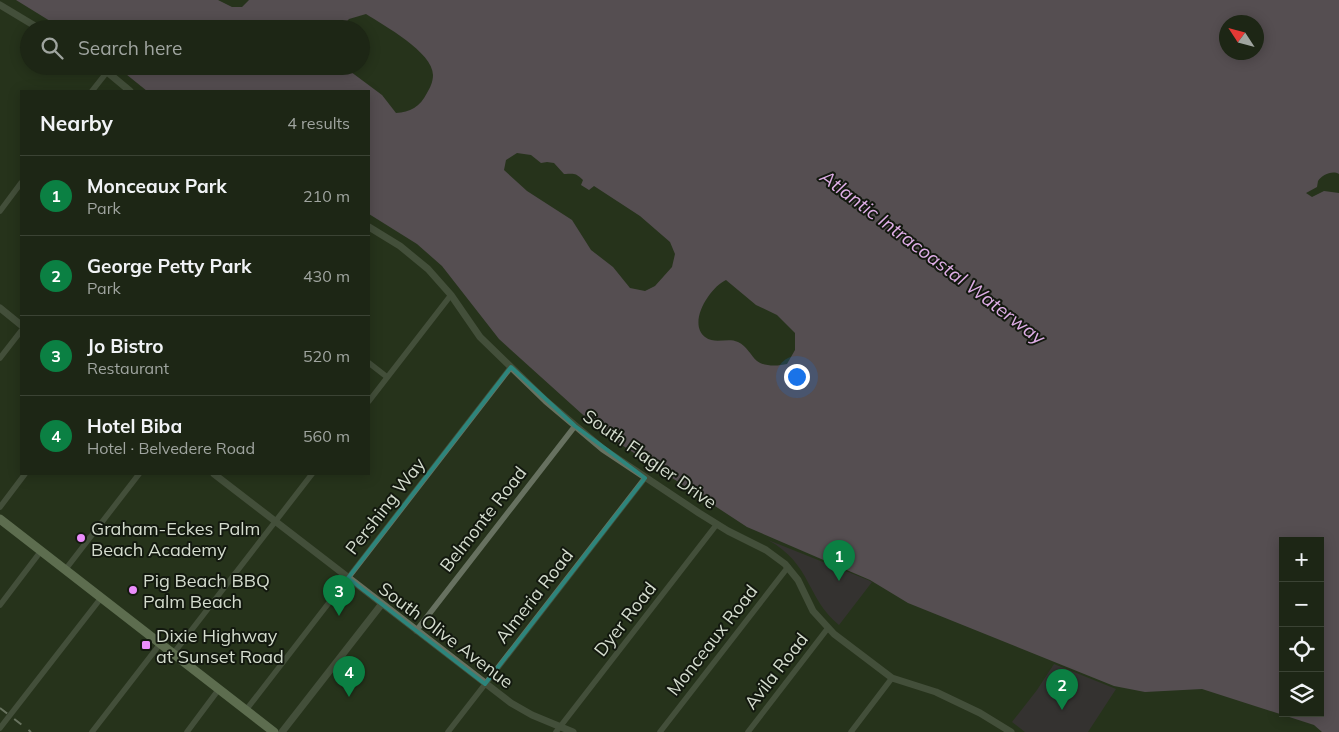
<!DOCTYPE html>
<meta charset="utf-8">
<style>
:root{--surface:#1d2615;--page:#252e1e;--text:#f1f3f6;--muted:#a0a5a0;--line:#3b4334;--accent:#0b8043}
body{margin:0;font-family:Mulish,sans-serif;background:var(--page);color:var(--text)}
.controls{position:absolute;right:15px;bottom:15px;display:grid;overflow:hidden;border-radius:0px;box-shadow:0 2px 12px #0003}
.controls button{width:45px;height:45px;display:grid;place-items:center;padding:0;border:0;border-bottom:1px solid var(--line);background:var(--surface);color:var(--text);font:25px sans-serif}
.compass{position:absolute;left:1219px;top:15px;width:45px;height:45px;border-radius:50%;background:var(--surface);box-shadow:0 2px 12px #0003;rotate:306deg}
.you{position:absolute;left:796px;top:376px;width:18px;height:18px;margin:-12px;border:4px solid #fff;border-radius:50%;background:#1a73e8;box-shadow:0 0 0 8px #1a73e833}
.badge{display:grid;place-items:center;width:32px;height:32px;border-radius:50%;background:var(--accent);color:#fff;font-size:16px;font-weight:700}
.pin{position:absolute;translate:-50% -41px;filter:drop-shadow(0 1px 2px #0008)}
.pin::after{content:'';position:absolute;top:26px;width:18px;height:15px;background:inherit;clip-path:polygon(0 0,100% 0,50% 100%)}
.list{margin:0;padding:0;list-style:none}
h2{display:flex;justify-content:space-between;align-items:center;height:65px;margin:0;padding:0 20px;font-size:21px}
h2 small{font-size:16px;font-weight:400;color:var(--muted)}
.list li{display:grid;grid-template-columns:32px 1fr auto;gap:15px;align-items:center;box-sizing:border-box;height:80px;padding:0 20px;border-top:1px solid var(--line)}
.list b{display:block;font-size:19px;white-space:nowrap}
.list p{margin:0;font-size:16px;white-space:nowrap;color:var(--muted)}
.list em{font-size:16px;font-style:normal;color:var(--muted)}
.icon{flex:none;width:28px;height:28px;fill:none;stroke:currentColor;stroke-width:2;stroke-linecap:round;stroke-linejoin:round}
.map{position:relative;flex:none;width:1339px;height:732px;overflow:hidden}
.search{position:absolute;background:var(--surface);box-shadow:0 2px 12px #0003;left:20px;top:20px;width:350px;height:55px;display:flex;align-items:center;gap:12px;box-sizing:border-box;padding:0 18px;border-radius:28px;color:var(--muted);font-size:19px}
.panel{position:absolute;background:var(--surface);box-shadow:0 2px 12px #0003;left:20px;top:90px;width:350px;height:385px;border-radius:0px}
.map>svg:first-child{display:block}
.green{fill:#463249}
.water{fill:#8e6f93;fill-rule:evenodd}
.lines{fill:none;stroke-linecap:round;stroke-linejoin:round}
.minor{stroke:#677160;stroke-width:5.5}
.tertiary{stroke:#677160;stroke-width:7}
.primary{stroke:#9fb38f;stroke-width:9}
.rail{stroke:#b8c1b1;stroke-width:2;stroke-dasharray:9 9;stroke-linecap:butt}
.marked{fill:none;stroke:#2d857c;stroke-width:4;stroke-linejoin:round}
.poi-dot{fill:#eb8dfb;stroke:#13190f;stroke-width:2}
.labels{text-anchor:middle;dominant-baseline:central;stroke-width:4;stroke-linejoin:round;paint-order:stroke}
.street-label{font-size:18px;fill:#d4dcce;stroke:#13190f}
.poi-label{font-size:18px;fill:#d4dcce;stroke:#13190f;text-anchor:start}
.water-label{font-size:19px;font-style:italic;fill:#deade6;stroke:#13190f}
</style>
<div class="map">
<svg width="1339" height="732" viewBox="0 0 1339 732">
<rect width="100%" height="100%" fill="#27331c"/>
<g class="green">
<path d="M768,540L868,580L872,582L839,625C806,598 812,564 768,540Z"/>
<polygon points="1054,664 1116,689 1088,732 1025,732 1012,722 1037,690"/>
</g>
<path class="water" d="M16,0H218L232,7H242L249,0H1339V174C1332,170 1322,175 1318,181L1317,187L1306,193L1312,197L1324,191L1339,193V732H1322L1314,725L1202,689L1145,692L1114,686L908,603L870,580L747,527L602,432L499,339L442,266L417,244L369,214V91H147L116,66H343L382,95L396,113C410,112 420,107 427,93C430,88 433,82 433,75C433,52 383,25 366,14L349,19L340,29H63ZM1226,22H1256V52H1226ZM517,153L531,155L541,163L547,162L554,163L564,174C573,174 575,172 583,180L581,185L589,190L594,186L640,216L670,242L675,254L672,267L655,286L645,291L630,288L613,267L591,250L572,220L527,191L504,170L506,160ZM726,280L756,305L777,315L795,333V350L787,364C779,366 764,367 757,361C751,356 747,346 738,342C727,337 716,345 705,337C687,323 710,287 726,280ZM1283,541H1320V713H1283Z"/>
<g class="lines">
<g class="minor">
<polyline points="92,91 107,72"/>
<polyline points="0,211 21,183"/>
<polyline points="0,358 21,331"/>
<polyline points="369,363 387,377"/>
<polyline points="369,401 451,295"/>
<polyline points="0,507 25,474"/>
<polyline points="65,570 139,474"/>
<polyline points="0,605 41,551"/>
<polyline points="416,631 575,426"/>
<polyline points="173,654 312,474"/>
<polyline points="246,710 511,367"/>
<polyline points="0,728 101,598"/>
<polyline points="92,732 160,644"/>
<polyline points="187,732 219,689"/>
<polyline points="448,732 645,478"/>
<polyline points="556,732 717,524"/>
<polyline points="660,732 788,567"/>
<polyline points="748,732 828,628"/>
<polyline points="851,732 892,678"/>
</g>
<g class="tertiary">
<polyline points="0,5 40,29"/>
<polyline points="100,66 130,91"/>
<polyline points="369,227 400,246 428,269 451,295 480,337 546,401 603,449 699,513 728,531 766,550 785,564 798,580 813,611 834,634 892,678 936,692 980,713 1011,732"/>
<polyline points="0,308 21,325"/>
<polyline points="214,474 511,703 532,715 573,732"/>
<polyline points="282,732 381,605"/>
</g>
<polyline class="primary" points="0,519 274,732"/>
<polyline class="rail" points="0,708 31,732"/>
</g>
<path d="M0 0H1339V732H0ZM511,367L575,426L645,478L485,684L348,578Z" fill="#27331c" fill-opacity=".55" fill-rule="evenodd"/>
<path class="marked" d="M511,367L575,426L645,478L485,684L348,578Z"/>
<g class="poi-dot">
<circle cx="81" cy="538" r="5"/>
<circle cx="133" cy="590" r="5"/>
<rect x="141" y="640" width="10" height="10" rx="2.5"/>
</g>
<g class="labels">
<g class="street-label">
<text transform="translate(650 459) rotate(35)">South Flagler Drive</text>
<text transform="translate(385 506) rotate(-52)">Pershing Way</text>
<text transform="translate(483 519) rotate(-52)">Belmonte Road</text>
<text transform="translate(534 596) rotate(-52)">Almeria Road</text>
<text transform="translate(625 619) rotate(-52)">Dyer Road</text>
<text transform="translate(446 635) rotate(37)">South Olive Avenue</text>
<text transform="translate(712 640) rotate(-52)">Monceaux Road</text>
<text transform="translate(776 671) rotate(-52)">Avila Road</text>
</g>
<g class="poi-label">
<text x="91" y="528">Graham-Eckes Palm<tspan x="91" dy="21">Beach Academy</tspan></text>
<text x="143" y="580">Pig Beach BBQ<tspan x="143" dy="21">Palm Beach</tspan></text>
<text x="156" y="635">Dixie Highway<tspan x="156" dy="21">at Sunset Road</tspan></text>
</g>
<g class="water-label">
<text transform="translate(933 257) rotate(37)">Atlantic Intracoastal Waterway</text>
</g>
</g>
</svg>
<div class="controls">
<button>+</button>
<button>−</button>
<button><svg class="icon" aria-label="locate" viewBox="0 0 24 24"><circle cx="12" cy="12" r="6"/><path d="M12 2v4M12 18v4M2 12h4M18 12h4"/></svg></button>
<button><svg class="icon" aria-label="layers" viewBox="0 0 24 24"><path d="M12 4l9 5-9 5-9-5zM3 14l9 5 9-5"/></svg></button>
</div>
<svg class="compass" viewBox="-18 -18 36 36"><path d="M0-13l5 13h-10z" fill="#e53935"/><path d="M0 13l5-13h-10z" fill="#a0a5a0"/></svg>
<div class="you"></div>
<div class="pin badge" style="left:839px;top:581px">1</div>
<div class="pin badge" style="left:1062px;top:710px">2</div>
<div class="pin badge" style="left:339px;top:616px">3</div>
<div class="pin badge" style="left:349px;top:697px">4</div>
<div class="search"><svg class="icon" aria-label="search" viewBox="0 0 24 24"><circle cx="10" cy="10" r="6"/><path d="M15 15l6 6"/></svg>Search here</div>
<section class="panel">
<h2>Nearby<small>4 results</small></h2>
<ul class="list">
<li><span class="badge">1</span><div><b>Monceaux Park</b><p>Park</p></div><em>210 m</em></li>
<li><span class="badge">2</span><div><b>George Petty Park</b><p>Park</p></div><em>430 m</em></li>
<li><span class="badge">3</span><div><b>Jo Bistro</b><p>Restaurant</p></div><em>520 m</em></li>
<li><span class="badge">4</span><div><b>Hotel Biba</b><p>Hotel · Belvedere Road</p></div><em>560 m</em></li>
</ul>
</section>
</div>
